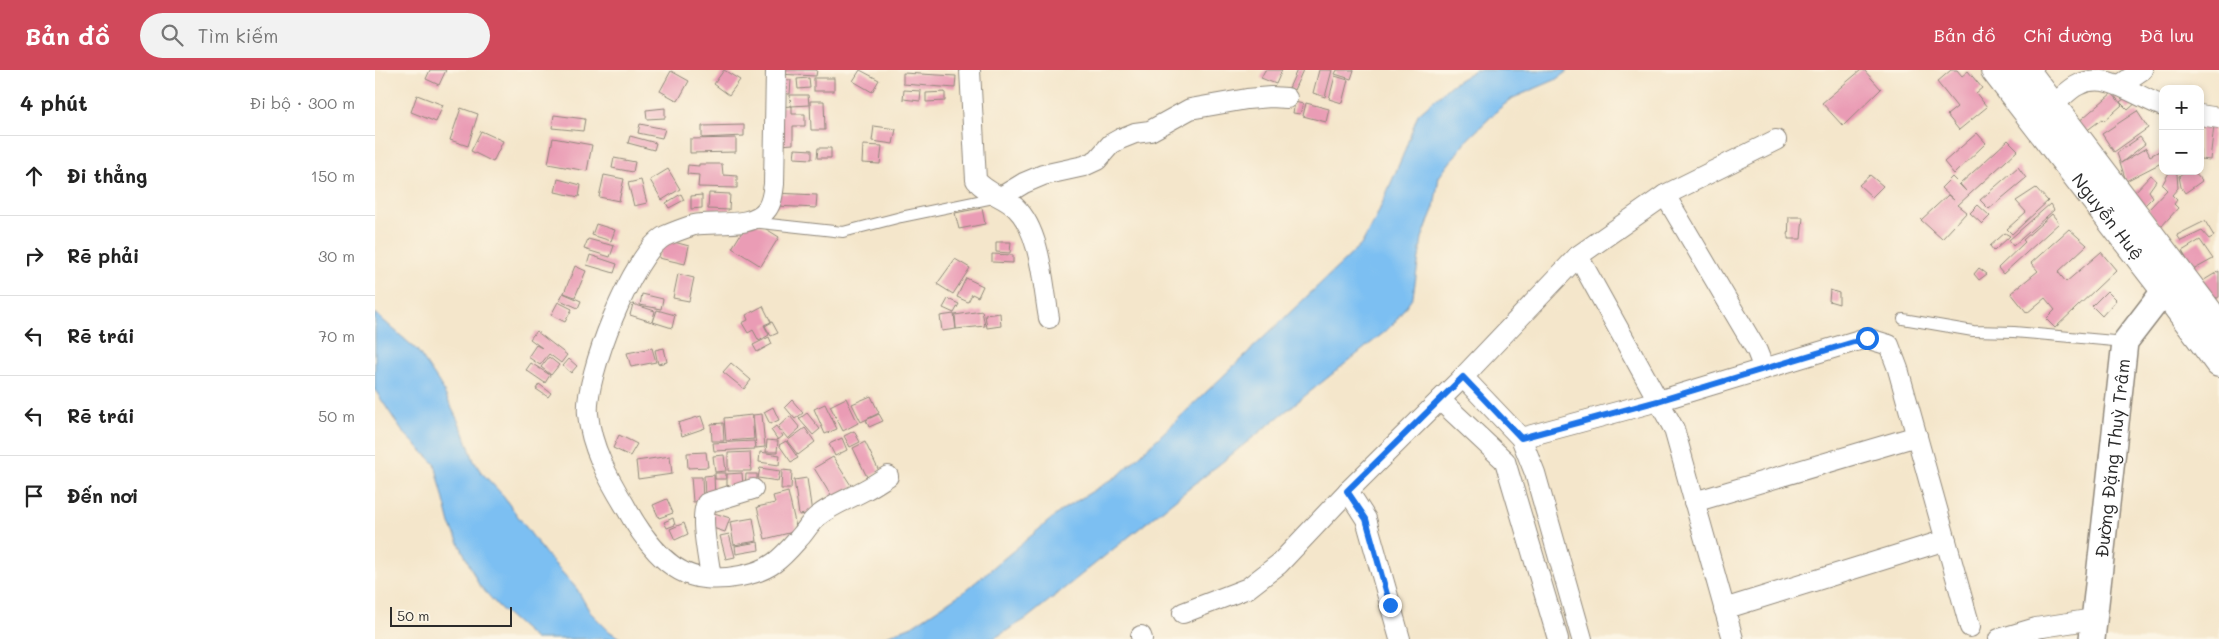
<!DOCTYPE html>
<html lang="vi">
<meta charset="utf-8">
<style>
:root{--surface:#fff;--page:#f2f2f2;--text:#222;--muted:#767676;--line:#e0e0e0;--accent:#d1495b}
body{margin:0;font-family:Mali,sans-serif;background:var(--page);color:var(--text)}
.controls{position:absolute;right:15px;top:15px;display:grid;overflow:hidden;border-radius:10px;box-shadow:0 2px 8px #0003}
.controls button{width:45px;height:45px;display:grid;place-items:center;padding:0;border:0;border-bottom:1px solid var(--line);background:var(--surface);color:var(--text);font:25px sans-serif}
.scale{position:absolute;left:15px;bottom:12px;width:122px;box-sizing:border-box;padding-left:5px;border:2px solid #2b2b2b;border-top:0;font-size:14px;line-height:18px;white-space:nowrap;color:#2b2b2b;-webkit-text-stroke:4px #fcf5e5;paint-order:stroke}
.stop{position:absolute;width:15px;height:15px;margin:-11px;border:4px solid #1a73e8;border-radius:50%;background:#fff}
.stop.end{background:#1a73e8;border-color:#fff;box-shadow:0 1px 5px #0008}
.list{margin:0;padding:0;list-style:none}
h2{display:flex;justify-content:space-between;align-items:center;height:65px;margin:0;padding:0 20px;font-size:21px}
h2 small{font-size:16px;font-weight:400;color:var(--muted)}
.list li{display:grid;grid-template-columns:32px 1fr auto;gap:15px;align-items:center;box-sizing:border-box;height:80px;padding:0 20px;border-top:1px solid var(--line)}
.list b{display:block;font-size:19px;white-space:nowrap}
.list em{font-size:16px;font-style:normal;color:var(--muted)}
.icon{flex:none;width:28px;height:28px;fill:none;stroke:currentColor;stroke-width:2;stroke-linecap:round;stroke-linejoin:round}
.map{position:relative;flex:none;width:1844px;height:569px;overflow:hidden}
header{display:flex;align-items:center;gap:30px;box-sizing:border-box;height:70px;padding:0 25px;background:var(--accent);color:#fff}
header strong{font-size:24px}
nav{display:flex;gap:28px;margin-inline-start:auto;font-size:18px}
.search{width:350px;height:45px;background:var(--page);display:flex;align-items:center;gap:12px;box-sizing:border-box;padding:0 18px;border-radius:28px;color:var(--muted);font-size:19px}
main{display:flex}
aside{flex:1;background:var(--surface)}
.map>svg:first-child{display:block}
.water{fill:#7cbff2;stroke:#54758e}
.building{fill:#ea9cb5}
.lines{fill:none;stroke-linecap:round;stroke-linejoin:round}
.service-casing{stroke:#90887b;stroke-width:12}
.minor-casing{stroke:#90887b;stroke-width:22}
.tertiary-casing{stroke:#90887b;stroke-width:28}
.trunk-casing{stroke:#90887b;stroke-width:30}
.service{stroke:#fff;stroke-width:10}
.minor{stroke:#fff;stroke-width:20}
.tertiary{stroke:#fff;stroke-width:25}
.trunk{stroke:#fff;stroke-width:28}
.route{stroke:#1a73e8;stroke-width:6}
.labels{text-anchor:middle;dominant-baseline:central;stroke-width:5;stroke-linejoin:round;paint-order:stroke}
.street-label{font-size:18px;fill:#2b2b2b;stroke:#fcf5e5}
</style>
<header>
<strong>Bản đồ</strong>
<div class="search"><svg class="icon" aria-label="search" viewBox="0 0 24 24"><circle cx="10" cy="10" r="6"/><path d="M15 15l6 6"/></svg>Tìm kiếm</div>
<nav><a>Bản đồ</a><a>Chỉ đường</a><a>Đã lưu</a></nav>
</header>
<main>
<aside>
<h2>4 phút<small>Đi bộ · 300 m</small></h2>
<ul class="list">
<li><svg class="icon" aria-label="ahead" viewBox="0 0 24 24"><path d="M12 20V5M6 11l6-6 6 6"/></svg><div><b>Đi thẳng</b></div><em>150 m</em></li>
<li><svg class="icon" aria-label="right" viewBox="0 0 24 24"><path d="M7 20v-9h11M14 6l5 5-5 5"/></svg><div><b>Rẽ phải</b></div><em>30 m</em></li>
<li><svg class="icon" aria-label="left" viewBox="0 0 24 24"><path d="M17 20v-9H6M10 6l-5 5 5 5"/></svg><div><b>Rẽ trái</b></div><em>70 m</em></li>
<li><svg class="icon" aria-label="left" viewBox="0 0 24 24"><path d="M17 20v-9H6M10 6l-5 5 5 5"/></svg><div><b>Rẽ trái</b></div><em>50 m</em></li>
<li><svg class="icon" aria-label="arrive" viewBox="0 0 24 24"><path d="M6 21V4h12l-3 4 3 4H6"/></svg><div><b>Đến nơi</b></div></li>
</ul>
</aside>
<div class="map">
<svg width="1844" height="569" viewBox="0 0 1844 569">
<rect width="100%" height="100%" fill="#fcf5e5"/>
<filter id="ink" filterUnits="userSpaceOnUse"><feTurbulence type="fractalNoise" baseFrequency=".02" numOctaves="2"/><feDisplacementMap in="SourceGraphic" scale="10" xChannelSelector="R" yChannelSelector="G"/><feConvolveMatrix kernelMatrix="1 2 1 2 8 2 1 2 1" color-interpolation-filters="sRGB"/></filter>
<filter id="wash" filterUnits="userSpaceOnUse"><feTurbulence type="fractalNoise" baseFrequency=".0096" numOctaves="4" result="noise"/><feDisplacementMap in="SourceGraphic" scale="20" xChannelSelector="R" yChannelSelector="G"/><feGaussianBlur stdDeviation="1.12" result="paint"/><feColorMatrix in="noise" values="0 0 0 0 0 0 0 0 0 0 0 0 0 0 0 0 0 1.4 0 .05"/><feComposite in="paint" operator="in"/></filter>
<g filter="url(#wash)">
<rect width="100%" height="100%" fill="#f4e6cb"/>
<g class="water">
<polygon points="1100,0 1194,0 1180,10 1138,28 1125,38 1093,69 1072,96 1064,107 1059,137 1047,168 1038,226 1020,252 1011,261 651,549 618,569 504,569 537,556 590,521 687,440 744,405 986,175 1000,150 1028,85 1043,44 1076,15"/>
<polygon points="0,243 42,280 65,314 89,363 99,391 106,402 125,422 170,483 202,519 215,542 234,561 246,569 160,569 124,537 104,515 75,454 60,394 27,361 0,320"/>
</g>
<g id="blocks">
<g class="building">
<polygon points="55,0 71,0 64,15 51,9"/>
<polygon points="349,0 365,10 354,25 339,14"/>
<polygon points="404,0 442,0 441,6 403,4"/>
<polygon points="485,0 504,10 497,22 478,11"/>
<polygon points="890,0 907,0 901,14 886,8"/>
<polygon points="922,0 928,0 919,20 914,18"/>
<polygon points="944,0 957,0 950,27 938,23"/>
<polygon points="962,0 979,0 976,9 960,4"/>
<polygon points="1486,0 1489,0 1506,19 1468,56 1447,33"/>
<polygon points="1576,0 1582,0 1587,6 1593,1 1607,18 1601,23 1612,37 1584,60 1572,45 1582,37 1562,12"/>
<polygon points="296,1 314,11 303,31 285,21"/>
<polygon points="528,3 581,6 580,18 528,14"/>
<polygon points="960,6 973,10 967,33 954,29"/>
<polygon points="434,8 435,18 423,19 422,9"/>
<rect x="439" y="8" width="20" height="13"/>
<polygon points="402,9 416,10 415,24 401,24"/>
<polygon points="529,20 546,21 545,31 528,29"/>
<polygon points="570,22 570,31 551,32 551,23"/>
<polygon points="1737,23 1747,35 1729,51 1727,49 1710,62 1702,53"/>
<polygon points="1755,24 1763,31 1753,40 1745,32"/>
<polygon points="42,25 68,35 61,52 36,42"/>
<polygon points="415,25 433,25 434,35 416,36"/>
<polygon points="435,31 449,31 450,60 436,60"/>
<polygon points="920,32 928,34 925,44 918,43"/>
<polygon points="931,33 954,39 951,52 928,46"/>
<polygon points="417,36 417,44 430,44 430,56 418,56 418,74 405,75 404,37"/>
<polygon points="86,38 103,44 93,76 75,70"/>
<polygon points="290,38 290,48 272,49 271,40"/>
<polygon points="1762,41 1773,58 1739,82 1727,64"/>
<polygon points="179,45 210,49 208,61 177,58"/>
<polygon points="265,54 290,59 287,68 263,63"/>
<polygon points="1825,54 1839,55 1835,90 1825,89"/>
<polygon points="369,55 369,66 327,68 327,56"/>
<polygon points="499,56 521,59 518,74 497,71"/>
<polygon points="106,61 128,71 118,92 96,81"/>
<polygon points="1602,63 1611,73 1579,104 1569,92"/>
<polygon points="255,66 281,73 279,80 253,73"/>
<polygon points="1765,67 1770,74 1746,93 1771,78 1775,86 1788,79 1788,92 1751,111 1742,83"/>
<polygon points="178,68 217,75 212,101 173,94"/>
<polygon points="361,68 361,82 315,83 315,69"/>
<polygon points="1633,70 1643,80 1583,135 1592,142 1567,169 1546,150 1573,125 1579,130 1566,118 1577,107 1591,121 1585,114"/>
<polygon points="488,75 507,76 505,94 487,93"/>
<polygon points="443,78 456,78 456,88 442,88"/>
<polygon points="420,79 437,80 437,89 419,88"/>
<polygon points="239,88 260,92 258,102 237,98"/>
<polygon points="324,94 347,94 348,105 362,106 362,118 323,117 324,105 312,104 313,95 324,96"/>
<polygon points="1643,97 1651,108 1614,139 1605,130"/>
<polygon points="293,99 305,119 287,130 275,110"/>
<polygon points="1795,101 1800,101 1802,104 1803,118 1797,125 1802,130 1799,134 1803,138 1786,157 1773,140 1792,120 1787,115"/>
<polygon points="1810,101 1818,101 1827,111 1810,123 1806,117 1804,106"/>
<polygon points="229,105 249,109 244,131 224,127"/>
<polygon points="1495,105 1508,116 1497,127 1484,115"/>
<polygon points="1776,105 1781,111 1774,121 1778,127 1768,137 1758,124"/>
<polygon points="183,109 206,115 204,127 180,122"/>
<polygon points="266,110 272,133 259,136 253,113"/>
<polygon points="1661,118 1673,131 1637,164 1632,159 1651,142 1641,131"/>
<polygon points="334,123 355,124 354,140 333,139"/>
<polygon points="401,123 442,125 441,138 401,136"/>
<polygon points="306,124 309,130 294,138 291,133"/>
<polygon points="327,125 327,138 316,139 316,126"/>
<polygon points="1675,134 1679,140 1638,176 1634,170"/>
<polygon points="1603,135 1615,146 1607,154 1595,143"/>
<polygon points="607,138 610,154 584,159 580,143"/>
<polygon points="1677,144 1684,153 1628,204 1623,198 1650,172 1648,170"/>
<polygon points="1414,147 1428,147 1426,169 1413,169"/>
<polygon points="375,149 404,167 386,196 357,178"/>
<polygon points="1830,151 1839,166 1834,169 1827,161 1806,171 1802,165"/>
<polygon points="221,154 240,160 236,171 217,165"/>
<polygon points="1694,159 1712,175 1683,202 1691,212 1726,182 1741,200 1680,258 1671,249 1680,240 1670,228 1652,243 1636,223 1663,201 1656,193"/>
<polygon points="1630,163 1635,166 1619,181 1615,176"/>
<polygon points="213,169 239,176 235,187 209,179"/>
<polygon points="288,169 314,176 310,194 284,188"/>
<polygon points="1825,170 1838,189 1818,200 1807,181"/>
<polygon points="621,172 636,172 635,183 621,182"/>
<polygon points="617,184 638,185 638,193 617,192"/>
<polygon points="215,185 242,194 239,203 212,195"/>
<polygon points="580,189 595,198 578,224 562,214"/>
<polygon points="200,196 211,201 200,227 189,223"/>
<polygon points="1604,198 1612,204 1604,210 1599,204"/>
<polygon points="1844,201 1844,227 1838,231 1826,212"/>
<polygon points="303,204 319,208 314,231 298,228"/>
<polygon points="591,208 608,216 603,227 597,224 593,232 582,227"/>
<polygon points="1455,220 1464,223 1464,234 1454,231"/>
<polygon points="1732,221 1741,230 1727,246 1717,236"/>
<polygon points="188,223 206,231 203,238 185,230"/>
<polygon points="267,224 288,229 286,239 265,235"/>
<polygon points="573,229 584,234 579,243 568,238"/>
<polygon points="183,232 197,239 190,252 176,245"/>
<polygon points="258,234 280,241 277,252 255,245"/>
<polygon points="388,236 396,252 389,255 394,265 384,271 378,260 373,263 367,253 373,250 371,245"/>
<polygon points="282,240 300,245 297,258 278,252"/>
<polygon points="607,241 610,256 581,259 580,245"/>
<polygon points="625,243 626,256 612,258 610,245"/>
<polygon points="579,244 581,259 567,261 565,246"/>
<polygon points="397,252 403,263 396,266 390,256"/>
<polygon points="161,261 192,285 186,293 174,284 165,295 153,287 161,275 167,278 155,269"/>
<polygon points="394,267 397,274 382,282 378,275"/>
<polygon points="277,278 281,292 256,297 252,283"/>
<polygon points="289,278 292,292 283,294 280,280"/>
<polygon points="174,287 184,295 176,305 166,297"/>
<polygon points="194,289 202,296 196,303 188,296"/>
<polygon points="156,293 175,305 170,313 151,300"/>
<polygon points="356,293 376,310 369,319 348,302"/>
<polygon points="164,314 176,323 173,327 161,319"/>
<polygon points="496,326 504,343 486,352 477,334"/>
<polygon points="471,328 483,353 468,361 455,336"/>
<polygon points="417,330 428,343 420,349 410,337"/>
<polygon points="450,334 462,359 450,364 439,339"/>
<polygon points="398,337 404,350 395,354 389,342"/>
<polygon points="432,343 445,359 438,365 424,349"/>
<polygon points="387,344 390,377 381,378 378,345"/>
<polygon points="504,344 508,351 494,357 491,350"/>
<polygon points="377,345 379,369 351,371 349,348"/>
<polygon points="326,346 330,358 307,366 303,353"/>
<polygon points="415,346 425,358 413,369 403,357"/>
<polygon points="348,353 349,371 337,371 336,354"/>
<polygon points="401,356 408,366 403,370 396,360"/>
<polygon points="430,358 440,372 423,385 412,371"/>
<polygon points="479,361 485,372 475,377 469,366"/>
<polygon points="244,365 262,374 255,386 238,378"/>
<polygon points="467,368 472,380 460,386 454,374"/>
<polygon points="392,370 403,371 402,382 391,382"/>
<polygon points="379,371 380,379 339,381 338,373"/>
<polygon points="411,371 423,388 416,392 404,375"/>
<polygon points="490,372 504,401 492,407 478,378"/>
<polygon points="331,382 333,397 313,398 312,383"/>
<polygon points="375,382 376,401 353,401 353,383"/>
<polygon points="385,382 405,385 404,395 384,392"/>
<polygon points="349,385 351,401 340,402 338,386"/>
<polygon points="295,386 297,404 263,409 261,391"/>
<polygon points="458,387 477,417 458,429 439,398"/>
<polygon points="385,398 405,401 403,411 383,408"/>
<polygon points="407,400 417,401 416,419 406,419"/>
<rect x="340" y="403" width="11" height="6"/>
<polygon points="367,403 368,415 352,416 352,404"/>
<polygon points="371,404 382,404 382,417 370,417"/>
<polygon points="339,405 340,428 330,428 329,406"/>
<polygon points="316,407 327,407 328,431 318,432"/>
<polygon points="432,408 437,443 424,445 419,410"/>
<polygon points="413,422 422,461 390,469 382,437 400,433 398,426"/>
<polygon points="292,429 298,443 284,448 278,435"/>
<polygon points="336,442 355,448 350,462 332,456"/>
<polygon points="298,448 300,455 292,458 289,452"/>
<polygon points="378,448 382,471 359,475 355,452"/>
<polygon points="309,453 313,464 300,470 295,459"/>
<polygon points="354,464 360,487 351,489 345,466"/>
<polygon points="383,472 384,480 361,484 360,476"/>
</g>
</g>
</g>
<g filter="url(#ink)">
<use href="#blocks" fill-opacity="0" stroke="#90887b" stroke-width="1"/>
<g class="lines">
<g class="service-casing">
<g id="service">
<polyline points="377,152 468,162 526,147 623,127"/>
<polyline points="1528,249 1598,261 1639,262 1750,272"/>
</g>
</g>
<g class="minor-casing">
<g id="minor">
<path d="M401,0L399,114C398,122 397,132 392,139C378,159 340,151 319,155C310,158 299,162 290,166C258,182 209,308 213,344C216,377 233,408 250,436C266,465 292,505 329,508C350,510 381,506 399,493C409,486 418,475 426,466C432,459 436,451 443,446C458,434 474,429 490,420C498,416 505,411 513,406"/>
<path d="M595,0L601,110C612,124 629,126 641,138C666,162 668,216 674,248"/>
<polyline points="1745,15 1767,0"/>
<path d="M1678,35C1686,29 1694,19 1703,15C1732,0 1761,27 1788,36"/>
<polyline points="1825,45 1844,48"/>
<polyline points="1290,125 1382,281 1389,299"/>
<polyline points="626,127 649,113 668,105 709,96 722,90 736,74 745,69 760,63 775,61 815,39 872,29 896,27 912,28"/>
<polyline points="1203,186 1299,359 1358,569"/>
<polyline points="1088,307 1146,368 1160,403 1207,569"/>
<polyline points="1065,330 1130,391 1183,569"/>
<polyline points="1146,368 1283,331 1491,268 1514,275 1523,299 1595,557"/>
<polyline points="973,421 991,449 1025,569"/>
<polyline points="1319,432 1542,366"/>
<path d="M336,508C334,490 324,447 332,433L378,419"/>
<polyline points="1349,539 1571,470"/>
<polyline points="808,543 873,518 904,494 973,421 1088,307 1203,186 1290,125 1401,70"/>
<polyline points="766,566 767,569"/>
<polyline points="1624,569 1661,558 1719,549"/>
</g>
</g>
<g class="tertiary-casing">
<g id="tertiary">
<path id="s1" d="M1717,569L1750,272L1790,220"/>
</g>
</g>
<g class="trunk-casing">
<g id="trunk">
<path id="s2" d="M1620,0L1790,220L1844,293"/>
<polyline points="1650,0 1844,256"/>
</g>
</g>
<use href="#service" class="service"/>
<use href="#minor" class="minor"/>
<use href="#tertiary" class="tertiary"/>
<use href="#trunk" class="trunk"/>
</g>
</g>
<g class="lines" filter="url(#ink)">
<polyline class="route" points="1015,535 991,449 972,421 1088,307 1146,368 1283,331 1492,268"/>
</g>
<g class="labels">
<g class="street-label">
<text stroke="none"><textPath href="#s2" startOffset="185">Nguyễn Huệ</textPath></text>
<text stroke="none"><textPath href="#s1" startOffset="182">Đường Đặng Thuỳ Trâm</textPath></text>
</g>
</g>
</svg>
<div class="controls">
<button>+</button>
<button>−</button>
</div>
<div class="scale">50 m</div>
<div class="stop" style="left:1492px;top:268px"></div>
<div class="stop end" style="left:1015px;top:535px"></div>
</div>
</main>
